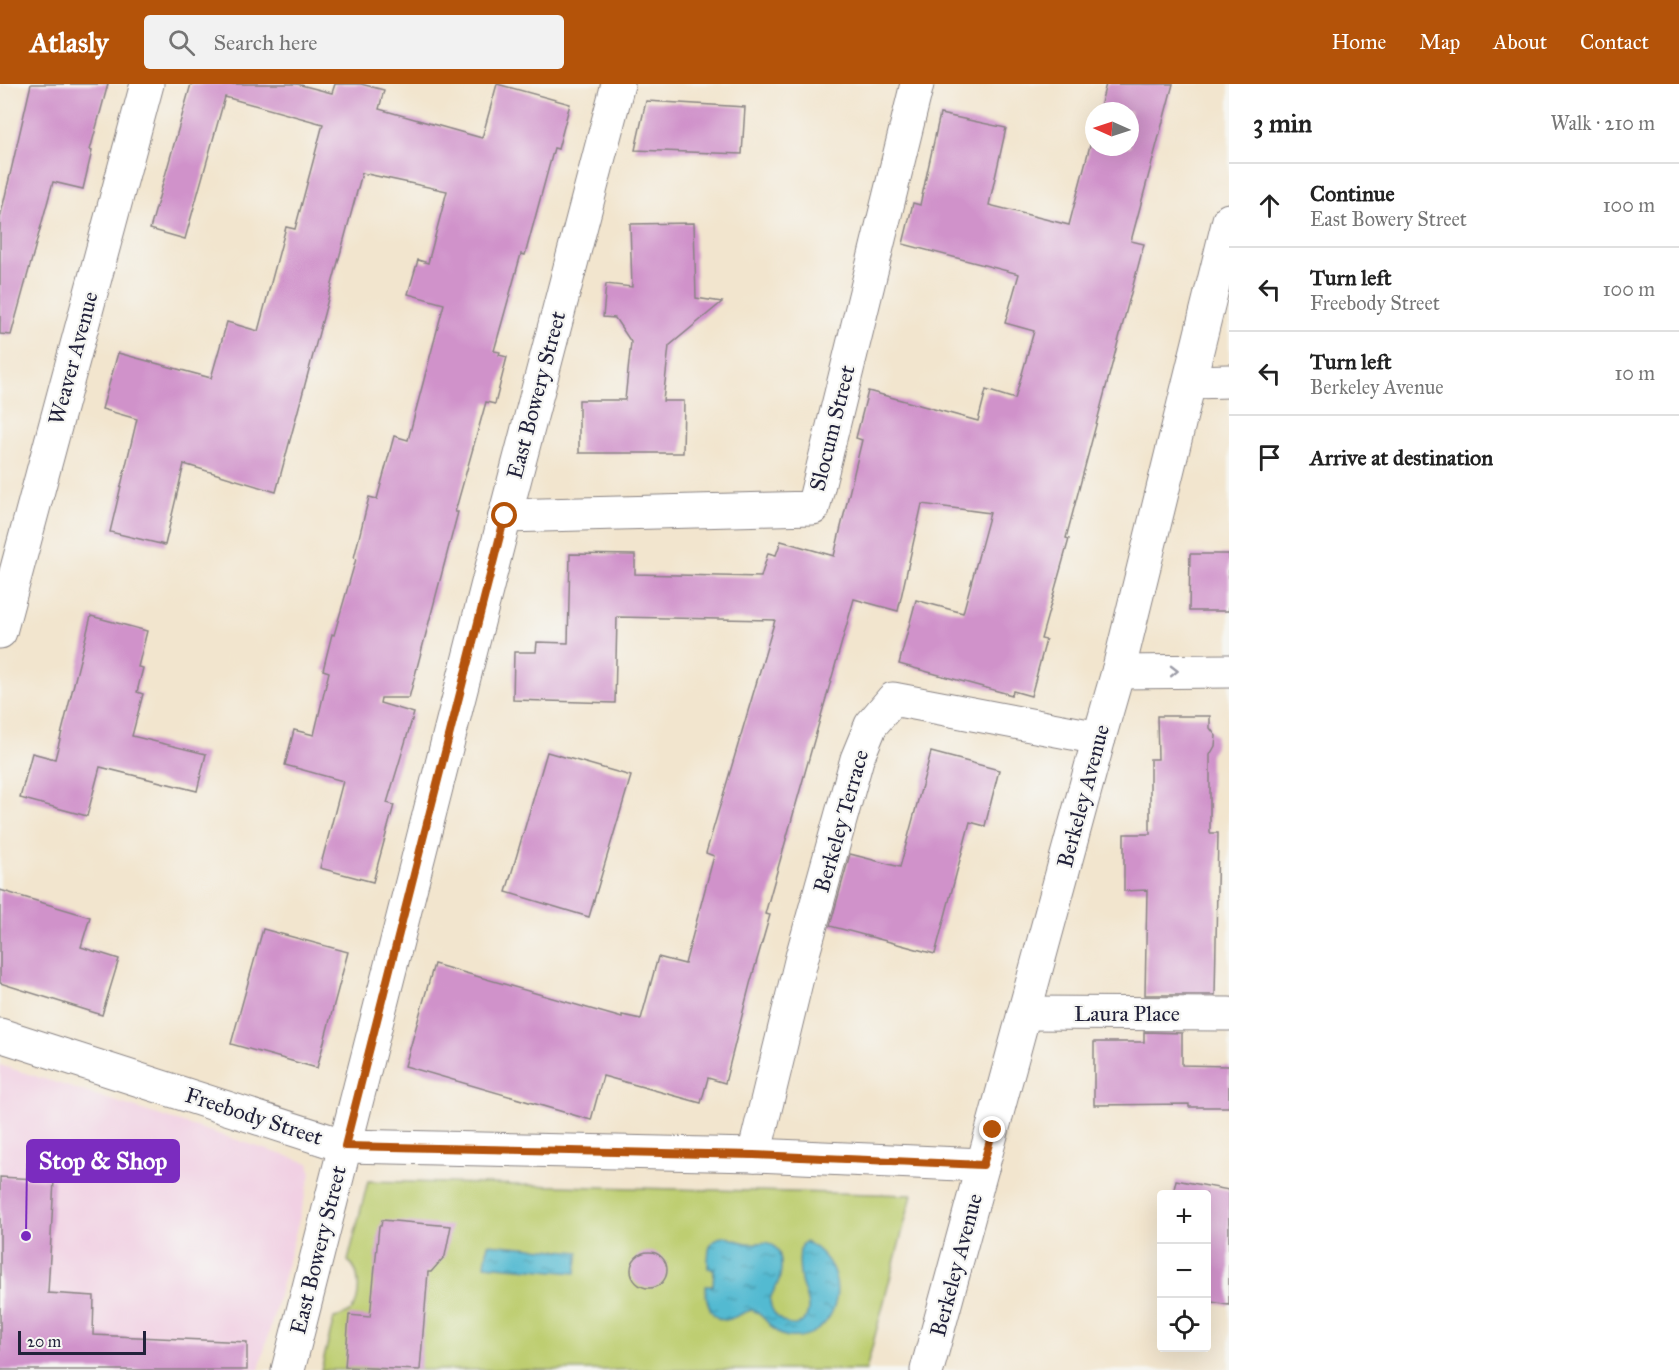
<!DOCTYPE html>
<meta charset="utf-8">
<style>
:root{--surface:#fff;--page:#f2f2f2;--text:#222;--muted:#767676;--line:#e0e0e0;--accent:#b45309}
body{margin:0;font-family:"IM FELL Great Primer",serif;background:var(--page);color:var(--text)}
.controls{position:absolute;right:18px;bottom:18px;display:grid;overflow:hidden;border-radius:6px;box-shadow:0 6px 24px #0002}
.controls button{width:54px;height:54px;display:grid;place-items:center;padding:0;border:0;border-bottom:2px solid var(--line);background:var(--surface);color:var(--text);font:30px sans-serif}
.compass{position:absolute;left:1085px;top:18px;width:54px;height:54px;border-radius:50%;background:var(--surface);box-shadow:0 6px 24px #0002;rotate:273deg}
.scale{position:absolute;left:18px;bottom:15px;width:128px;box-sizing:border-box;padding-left:6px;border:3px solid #22223b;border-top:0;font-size:16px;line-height:21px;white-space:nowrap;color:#22223b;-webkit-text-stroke:4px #f6f6f2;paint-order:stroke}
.stop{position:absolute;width:18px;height:18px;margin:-14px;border:4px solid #b45309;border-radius:50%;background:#fff}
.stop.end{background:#b45309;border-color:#fff;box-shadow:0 2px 6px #0008}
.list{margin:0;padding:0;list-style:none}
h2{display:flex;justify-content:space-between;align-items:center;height:78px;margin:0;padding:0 24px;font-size:26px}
h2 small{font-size:20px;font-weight:400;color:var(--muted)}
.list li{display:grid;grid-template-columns:39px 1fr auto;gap:18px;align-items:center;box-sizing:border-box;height:84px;padding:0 24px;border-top:2px solid var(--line)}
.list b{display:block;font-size:22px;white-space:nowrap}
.list p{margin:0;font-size:20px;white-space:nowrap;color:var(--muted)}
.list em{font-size:20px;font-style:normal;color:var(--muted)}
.icon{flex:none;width:33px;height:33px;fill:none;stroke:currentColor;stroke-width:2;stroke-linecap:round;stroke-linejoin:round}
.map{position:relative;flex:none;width:1229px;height:1286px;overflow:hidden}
header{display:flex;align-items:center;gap:36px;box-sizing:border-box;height:84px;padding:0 30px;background:var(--accent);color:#fff}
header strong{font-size:28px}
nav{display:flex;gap:33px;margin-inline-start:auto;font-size:21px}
.search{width:420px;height:54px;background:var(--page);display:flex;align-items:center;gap:15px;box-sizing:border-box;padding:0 21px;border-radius:6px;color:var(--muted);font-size:22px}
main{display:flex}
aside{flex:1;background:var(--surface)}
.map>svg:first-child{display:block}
.built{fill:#f1d0e3}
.green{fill:#bece71;stroke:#707856;stroke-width:1.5}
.water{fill:url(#water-ripples);stroke:#3a6e86;stroke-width:1.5}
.building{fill:#d092ca}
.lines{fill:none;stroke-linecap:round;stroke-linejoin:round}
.minor-casing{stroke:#8a8484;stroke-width:35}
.tertiary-casing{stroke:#8a8484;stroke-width:35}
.minor{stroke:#fff;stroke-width:33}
.tertiary{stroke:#fff;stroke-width:33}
.oneway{stroke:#9c9ca7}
.route{stroke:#b45309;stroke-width:8}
.labels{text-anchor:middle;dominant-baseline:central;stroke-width:4.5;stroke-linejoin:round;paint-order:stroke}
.street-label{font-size:22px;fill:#22223b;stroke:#f6f6f2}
.leader{fill:none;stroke:#7b2cbf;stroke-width:2}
.callout-dot{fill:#7b2cbf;stroke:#f6f6f2;stroke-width:2}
.callout{fill:#7b2cbf;stroke:#7b2cbf;stroke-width:2}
.callout-label{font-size:24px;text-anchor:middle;font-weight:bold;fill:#fff}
</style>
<header>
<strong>Atlasly</strong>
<div class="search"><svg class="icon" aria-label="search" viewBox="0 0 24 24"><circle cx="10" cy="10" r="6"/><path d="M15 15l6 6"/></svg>Search here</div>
<nav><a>Home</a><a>Map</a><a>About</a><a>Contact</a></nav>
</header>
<main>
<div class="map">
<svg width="1229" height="1286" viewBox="0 0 1229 1286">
<defs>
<pattern id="water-ripples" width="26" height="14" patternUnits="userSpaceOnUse" patternTransform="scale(1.5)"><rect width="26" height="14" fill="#53bad1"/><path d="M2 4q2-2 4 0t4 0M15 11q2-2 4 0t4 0" fill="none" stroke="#4497ab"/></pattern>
</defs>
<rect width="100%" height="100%" fill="#f6f6f2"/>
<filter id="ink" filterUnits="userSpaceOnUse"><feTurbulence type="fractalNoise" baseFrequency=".0167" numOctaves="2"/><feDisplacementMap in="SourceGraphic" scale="12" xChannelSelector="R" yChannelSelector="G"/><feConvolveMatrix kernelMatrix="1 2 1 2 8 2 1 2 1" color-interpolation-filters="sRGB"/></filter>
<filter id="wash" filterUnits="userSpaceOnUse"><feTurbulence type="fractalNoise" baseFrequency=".008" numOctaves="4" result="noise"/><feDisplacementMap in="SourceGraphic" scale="24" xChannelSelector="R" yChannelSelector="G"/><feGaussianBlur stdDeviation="1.35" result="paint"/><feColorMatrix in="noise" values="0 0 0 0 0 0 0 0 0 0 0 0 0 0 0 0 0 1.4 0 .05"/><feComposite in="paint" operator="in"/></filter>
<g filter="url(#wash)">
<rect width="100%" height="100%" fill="#f2e5ce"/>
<polygon class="built" points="0,981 309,1079 311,1090 259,1286 0,1286"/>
<path class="green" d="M368,1097L912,1111L866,1286H321L334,1234C341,1232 347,1231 352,1226C361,1214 361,1185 348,1177Z"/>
<g class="water">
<path d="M725,1152C732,1155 740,1158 747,1159C756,1161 766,1155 774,1162C784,1171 782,1190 777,1201C774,1207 770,1211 770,1218C771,1232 791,1249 803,1237C814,1225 804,1210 801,1197C799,1185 798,1173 801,1161L805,1158C814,1161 818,1166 824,1172C851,1202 833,1257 789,1253C771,1251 767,1231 752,1226C744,1228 738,1232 730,1235C711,1241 706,1216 705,1202H713L714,1185L708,1184C708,1168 707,1155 725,1152Z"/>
<polygon points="488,1160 579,1168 576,1189 485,1181"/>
</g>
<g id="blocks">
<g class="building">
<polygon points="31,0 108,0 90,66 92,67 83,105 53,98 11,251 0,250 0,134"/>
<polygon points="191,0 297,0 332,9 335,0 361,0 384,6 379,25 482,54 497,0 570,20 558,65 554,64 525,171 521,170 494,267 500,268 499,271 507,273 495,320 486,318 455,428 458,428 409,614 381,614 380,619 414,629 387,719 394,721 373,798 320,784 343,697 285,681 294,646 314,651 329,588 323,586 332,550 334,551 356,475 354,474 369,413 377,415 394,352 408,356 444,220 408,210 418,176 428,179 447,107 362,89 276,408 184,380 165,461 110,448 137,335 102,325 118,269 211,294 227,238 258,247 286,143 295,145 323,40 225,13 185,155 150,145"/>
<polygon points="1106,0 1173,0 1131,157 1144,160 1066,454 1069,455 1041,555 1046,556 1031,612 1013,607 1012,611 899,580 916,516 963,529 990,429 922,420 898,527 854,515 765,830 770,831 750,900 725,999 708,994 701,1019 603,992 591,1036 405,982 434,880 622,934 622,931 641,935 658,873 685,880 714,772 706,769 775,536 617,533 615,619 513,616 514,568 536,568 537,558 568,559 570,470 635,471 635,490 761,493 768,469 776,471 781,457 834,472 862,356 856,354 868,307 978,337 986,306 1015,315 1034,247 1005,239 1019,190 903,160 913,119 920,121 940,30 1006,44 989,121 1069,141 1094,46 1094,63 1130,63 1130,27 1099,27"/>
<polygon points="646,17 745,23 742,70 635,66"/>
<polygon points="694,139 696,214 722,218 669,262 663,317 684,317 683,369 579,369 579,316 625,316 631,258 615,234 603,233 606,200 632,203 630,140"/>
<polygon points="1190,470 1229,470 1229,527 1189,527"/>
<polygon points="91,532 147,547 138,583 143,584 137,608 143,610 132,652 206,670 197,707 100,683 87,732 20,714 32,669 55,675"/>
<polygon points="1157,632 1210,632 1210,644 1216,652 1215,662 1210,671 1210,749 1218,749 1215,911 1145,911 1147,806 1124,807 1124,750 1150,750 1150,675 1158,675"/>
<polygon points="547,668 631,692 589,833 506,808"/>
<polygon points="931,668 999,686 985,742 970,738 935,870 830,842 850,770 900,783"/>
<polygon points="0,806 90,833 81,863 119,875 102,931 0,899"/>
<polygon points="263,845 348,868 317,984 231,960"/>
<polygon points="1144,948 1182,949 1182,981 1229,982 1229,1023 1189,1023 1189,1020 1094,1021 1094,958 1144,958"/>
<polygon points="0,1093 54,1096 48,1209 94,1212 93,1251 247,1258 247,1286 0,1286"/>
<polygon points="1176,1096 1229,1106 1229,1221 1206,1217 1206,1110 1173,1110"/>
<polygon points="382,1136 451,1142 445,1172 431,1188 428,1188 420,1286 345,1283 349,1231 370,1233 379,1142 381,1142"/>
<circle cx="649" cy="1186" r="18"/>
</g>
</g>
</g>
<g filter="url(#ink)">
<use href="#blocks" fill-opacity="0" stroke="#8a8484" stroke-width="1.5"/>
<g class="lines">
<g class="minor-casing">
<g id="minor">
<polyline points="618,0 505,432 345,1062 754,1071 983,1081"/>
<polyline points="1191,298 1229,297"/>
<polyline points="505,432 813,424 917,0"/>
<polyline points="0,548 147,0"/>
<polyline points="1118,588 1229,587"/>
<polyline points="1024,929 1229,930"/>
<polyline points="754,1071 802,873 857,675 871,641 893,615 1099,654"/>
<polyline points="927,1286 1099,654 1118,588 1229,136"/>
</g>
</g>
<g class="tertiary-casing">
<polyline id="tertiary" points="0,951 345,1062 288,1286"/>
</g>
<use href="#minor" class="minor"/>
<use href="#tertiary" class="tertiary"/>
</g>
<defs><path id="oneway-chevron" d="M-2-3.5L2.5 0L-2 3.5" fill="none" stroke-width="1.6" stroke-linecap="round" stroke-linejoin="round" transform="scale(1.5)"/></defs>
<use class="oneway" href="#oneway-chevron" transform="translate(1174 587) rotate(-1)"/>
</g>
<g class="lines" filter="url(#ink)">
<polyline class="route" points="505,432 345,1062 754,1071 983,1081 993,1046"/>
</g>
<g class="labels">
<g class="street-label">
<text transform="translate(73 274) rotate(-75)">Weaver Avenue</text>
<text transform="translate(536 311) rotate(-75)">East Bowery Street</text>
<text transform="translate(832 344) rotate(-76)">Slocum Street</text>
<text transform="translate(1083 712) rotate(-75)">Berkeley Avenue</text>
<text transform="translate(841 737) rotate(-74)">Berkeley Terrace</text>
<text x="1127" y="929">Laura Place</text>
<text transform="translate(254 1032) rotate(18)">Freebody Street</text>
<text transform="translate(318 1166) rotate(-76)">East Bowery Street</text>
<text transform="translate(956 1181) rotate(-75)">Berkeley Avenue</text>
</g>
</g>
<path class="leader" d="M26 1152L27 1077"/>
<circle class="callout-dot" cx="26" cy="1152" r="6"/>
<rect class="callout" x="27" y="1056" width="152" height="42" rx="6"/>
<g class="callout-label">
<text x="103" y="1085">Stop &amp; Shop</text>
</g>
</svg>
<div class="controls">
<button>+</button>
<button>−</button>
<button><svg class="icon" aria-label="locate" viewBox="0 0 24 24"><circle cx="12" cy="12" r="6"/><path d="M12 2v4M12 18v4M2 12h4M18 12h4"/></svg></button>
</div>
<svg class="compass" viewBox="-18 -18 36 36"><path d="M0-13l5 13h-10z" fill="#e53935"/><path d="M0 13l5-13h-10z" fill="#767676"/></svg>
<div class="scale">20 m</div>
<div class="stop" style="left:505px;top:432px"></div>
<div class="stop end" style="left:993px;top:1046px"></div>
</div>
<aside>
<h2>3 min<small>Walk · 210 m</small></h2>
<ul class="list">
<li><svg class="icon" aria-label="ahead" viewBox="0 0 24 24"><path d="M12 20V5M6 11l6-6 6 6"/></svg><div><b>Continue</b><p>East Bowery Street</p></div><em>100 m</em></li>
<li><svg class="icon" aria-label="left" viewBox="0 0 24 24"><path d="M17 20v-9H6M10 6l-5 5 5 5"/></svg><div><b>Turn left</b><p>Freebody Street</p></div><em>100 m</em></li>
<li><svg class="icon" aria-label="left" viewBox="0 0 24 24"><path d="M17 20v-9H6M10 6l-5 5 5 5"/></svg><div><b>Turn left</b><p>Berkeley Avenue</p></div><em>10 m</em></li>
<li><svg class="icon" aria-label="arrive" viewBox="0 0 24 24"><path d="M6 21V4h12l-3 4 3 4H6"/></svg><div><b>Arrive at destination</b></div></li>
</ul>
</aside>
</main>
